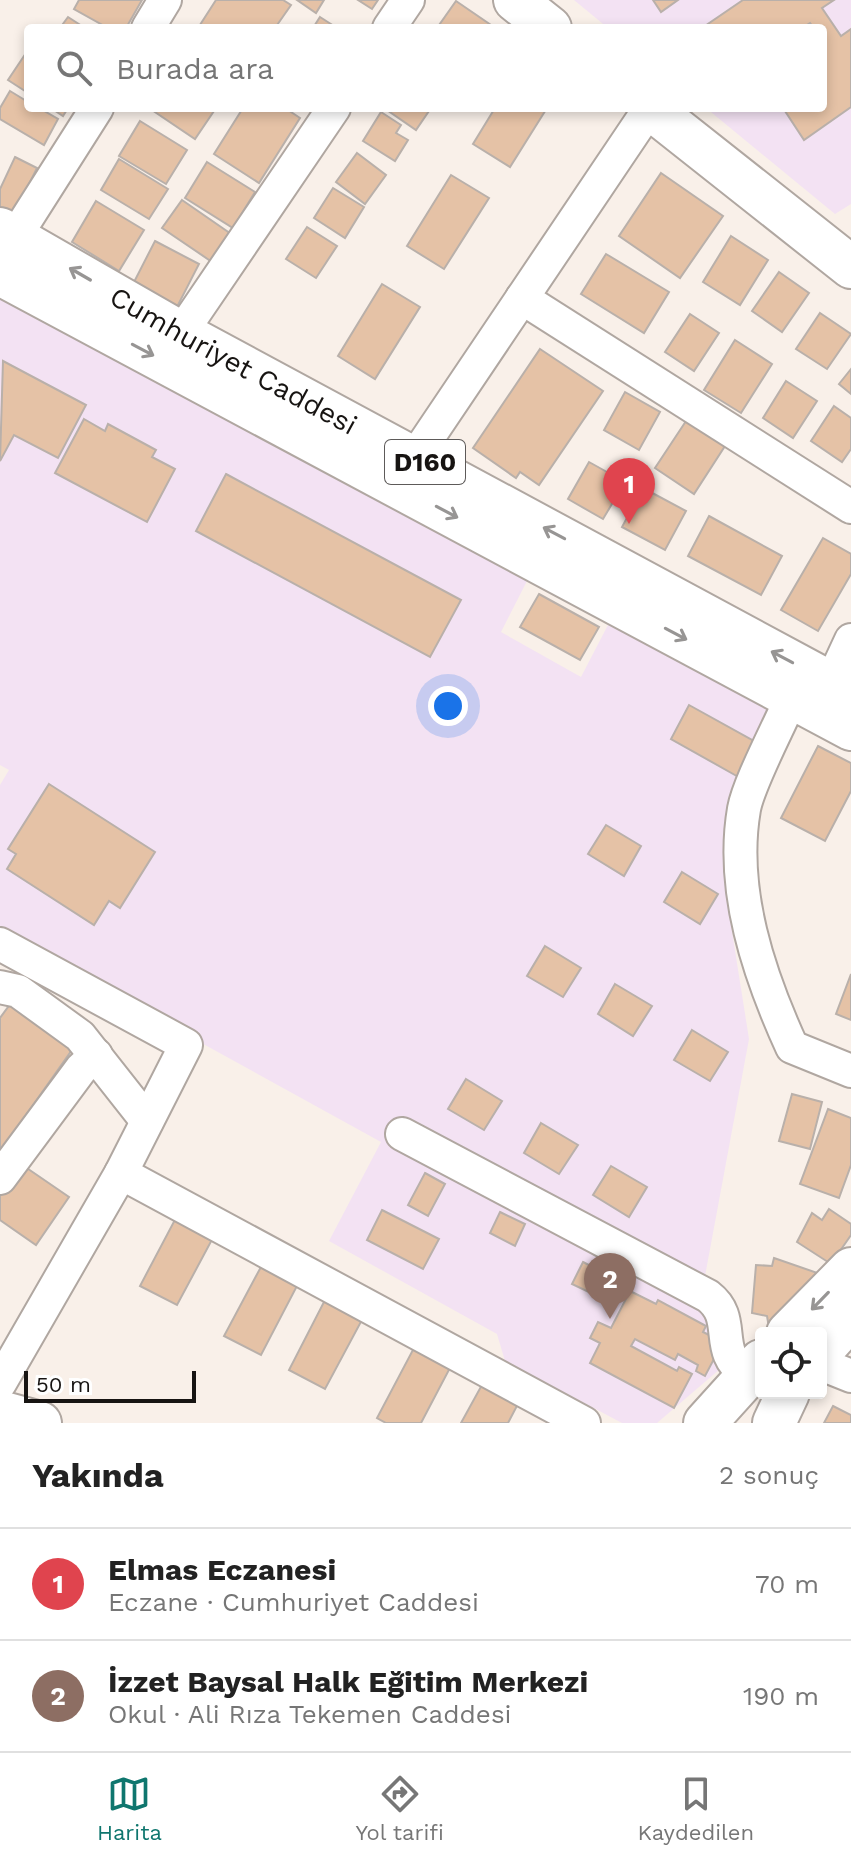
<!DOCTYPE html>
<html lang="tr">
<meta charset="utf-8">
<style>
:root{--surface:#fff;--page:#f6f6f6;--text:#222;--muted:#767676;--line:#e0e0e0;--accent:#0f766e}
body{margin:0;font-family:"Work Sans",sans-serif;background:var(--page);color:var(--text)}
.controls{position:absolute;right:24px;bottom:24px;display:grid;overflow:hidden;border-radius:8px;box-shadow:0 4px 12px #0003}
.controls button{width:72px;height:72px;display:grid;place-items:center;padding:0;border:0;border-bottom:2px solid var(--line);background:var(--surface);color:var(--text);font:40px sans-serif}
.scale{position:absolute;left:24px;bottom:20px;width:172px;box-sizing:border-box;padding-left:8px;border:4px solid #171412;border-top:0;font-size:22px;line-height:28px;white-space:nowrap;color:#171412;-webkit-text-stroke:6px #fff;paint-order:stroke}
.you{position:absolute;left:448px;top:706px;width:28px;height:28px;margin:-20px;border:6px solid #fff;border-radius:50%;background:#1a73e8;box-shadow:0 0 0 12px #1a73e833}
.badge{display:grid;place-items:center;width:52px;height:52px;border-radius:50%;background:var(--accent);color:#fff;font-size:26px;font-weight:700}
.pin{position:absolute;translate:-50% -66px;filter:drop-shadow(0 2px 4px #0008)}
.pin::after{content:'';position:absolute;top:42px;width:28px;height:24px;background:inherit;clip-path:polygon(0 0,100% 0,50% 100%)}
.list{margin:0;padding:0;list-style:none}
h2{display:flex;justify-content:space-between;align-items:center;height:104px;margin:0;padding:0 32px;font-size:34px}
h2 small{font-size:26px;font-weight:400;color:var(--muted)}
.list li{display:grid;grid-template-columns:52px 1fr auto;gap:24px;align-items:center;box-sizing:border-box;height:112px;padding:0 32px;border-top:2px solid var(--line)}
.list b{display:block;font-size:30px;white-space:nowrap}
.list p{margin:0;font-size:26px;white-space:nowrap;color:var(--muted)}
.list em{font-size:26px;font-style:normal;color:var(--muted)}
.icon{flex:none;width:44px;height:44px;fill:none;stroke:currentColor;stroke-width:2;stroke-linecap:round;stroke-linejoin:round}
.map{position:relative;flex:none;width:851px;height:1423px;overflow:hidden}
.search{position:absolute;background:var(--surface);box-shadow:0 4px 12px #0003;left:24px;right:24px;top:24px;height:88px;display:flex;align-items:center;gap:20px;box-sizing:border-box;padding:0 28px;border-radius:8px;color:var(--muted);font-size:30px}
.sheet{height:328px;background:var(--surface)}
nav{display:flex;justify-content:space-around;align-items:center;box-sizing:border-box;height:112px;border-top:2px solid var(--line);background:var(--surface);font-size:22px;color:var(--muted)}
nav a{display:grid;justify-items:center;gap:4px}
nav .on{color:var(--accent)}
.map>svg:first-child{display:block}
.education{fill:#f3e2f3}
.building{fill:#e5c2a6;stroke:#b9b0aa;stroke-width:2}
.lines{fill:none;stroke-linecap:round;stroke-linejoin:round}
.minor-casing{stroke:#b0a7a1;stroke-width:36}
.major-casing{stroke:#b0a7a1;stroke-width:46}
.minor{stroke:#fff;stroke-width:32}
.major{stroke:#fff;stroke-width:42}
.oneway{stroke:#979594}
.labels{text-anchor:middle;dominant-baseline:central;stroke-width:7;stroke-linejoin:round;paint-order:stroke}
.shield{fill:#fff;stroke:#5d5a59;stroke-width:2}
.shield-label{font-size:26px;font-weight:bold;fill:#171412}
.street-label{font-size:28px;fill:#171412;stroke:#fff}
</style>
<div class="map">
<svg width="851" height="1423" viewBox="0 0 851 1423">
<rect width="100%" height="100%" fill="#f9f0e9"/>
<g class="education">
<polygon points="574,0 851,0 851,204 835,214 706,108 823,108 823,28 608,28"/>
<polygon points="0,294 528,579 501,632 581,677 609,623 771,710 743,761 724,827 730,919 749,1039 700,1303 734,1357 657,1423 622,1423 505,1361 497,1334 329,1241 381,1142 0,932 0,785 9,770 0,765"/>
</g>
<g class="building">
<polygon points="79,0 142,0 126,28 108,28 74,9"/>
<polygon points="216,0 283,0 291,5 275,28 258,25 256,28 198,28"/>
<polygon points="297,0 324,0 316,13"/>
<polygon points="358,0 378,0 372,9"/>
<polygon points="653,0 678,0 661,12"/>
<polygon points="743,0 834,0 822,8 841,36 851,29 851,107 804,140 783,108 823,108 823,28 814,28 810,23 802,28 702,28"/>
<polygon points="456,1 491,25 489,28 437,28"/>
<polygon points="68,17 85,28 60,28"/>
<polygon points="320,17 337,28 313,28"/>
<polygon points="28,50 28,93 8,80"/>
<polygon points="10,91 28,102 28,108 39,108 58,119 44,145 0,119 0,108"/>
<polygon points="51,108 68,108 63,116"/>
<polygon points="149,108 216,108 195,139"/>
<polygon points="243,108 285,108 300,118 259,183 214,154"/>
<polygon points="384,108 431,108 416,130"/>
<polygon points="495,108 547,108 510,167 473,144"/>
<polygon points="381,112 401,125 396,133 408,140 395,161 363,141"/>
<polygon points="140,121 187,150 166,184 119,156"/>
<polygon points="357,153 386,175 365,204 336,182"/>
<polygon points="15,157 37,168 13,217 0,211 0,189"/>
<polygon points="119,159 168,189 149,219 101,190"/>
<polygon points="207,162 255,192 233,228 185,198"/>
<polygon points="661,173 723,216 680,278 619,236"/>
<polygon points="451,175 489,198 444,269 407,246"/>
<polygon points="333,188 364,207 345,238 314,218"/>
<polygon points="182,200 234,236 215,264 162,228"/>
<polygon points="96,201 144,230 119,271 72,242"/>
<polygon points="307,227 337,246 316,278 286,259"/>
<polygon points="731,236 768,260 740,305 703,282"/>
<polygon points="155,241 199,264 177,307 133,284"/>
<polygon points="606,254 669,292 644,333 581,294"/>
<polygon points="779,272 809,293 782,332 752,311"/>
<polygon points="382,284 420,307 375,379 338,356"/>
<polygon points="820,313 851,334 827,369 796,349"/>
<polygon points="690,314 719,333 694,371 665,352"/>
<polygon points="735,340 772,364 741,413 704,390"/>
<polygon points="540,349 603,391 539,485 520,472 516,478 473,448"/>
<polygon points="3,361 86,405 58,458 14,435 0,461"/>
<polygon points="851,369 851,394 839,384"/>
<polygon points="786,381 817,401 793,438 763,418"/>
<polygon points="625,392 660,412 639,450 604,430"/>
<polygon points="834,406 851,418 851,449 842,462 811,441"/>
<polygon points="84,419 105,431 108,424 156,450 152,457 175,469 147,522 55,473"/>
<polygon points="686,421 725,446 694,494 655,468"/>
<polygon points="589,462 625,482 603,519 568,499"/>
<polygon points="226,474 461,600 430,657 196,531"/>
<polygon points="643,488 686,511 665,550 622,527"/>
<polygon points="709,516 782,556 761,595 688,556"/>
<polygon points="823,538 851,554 851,574 818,631 781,610"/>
<polygon points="539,594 599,627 580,660 520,627"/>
<polygon points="689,705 761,745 742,779 671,739"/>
<polygon points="818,746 851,763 851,791 825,841 781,818"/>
<polygon points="49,784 155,852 120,908 109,901 94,925 7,869 16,854 8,849"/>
<polygon points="606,825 641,846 624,876 588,854"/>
<polygon points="682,872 718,894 700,924 664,902"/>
<polygon points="545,946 581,968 563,997 527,976"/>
<polygon points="851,974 851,1020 836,1014"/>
<polygon points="615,984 652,1006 633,1036 598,1014"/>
<polygon points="11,1003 74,1047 0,1152 0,1018"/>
<polygon points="692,1030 728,1052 710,1081 674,1060"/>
<polygon points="466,1079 502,1101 484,1130 448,1109"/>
<polygon points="792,1094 822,1102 810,1149 779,1141"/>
<polygon points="828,1109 851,1118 851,1165 839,1198 800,1184"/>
<polygon points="541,1123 578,1145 559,1174 524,1153"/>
<polygon points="18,1162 69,1197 36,1245 0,1220 0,1189"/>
<polygon points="611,1166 647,1187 629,1217 593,1195"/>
<polygon points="425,1173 445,1184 428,1216 408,1205"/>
<polygon points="829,1209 851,1224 851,1235 831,1264 797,1242 812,1213 822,1220"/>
<polygon points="382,1210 439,1239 423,1269 367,1240"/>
<polygon points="500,1212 525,1224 515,1246 490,1233"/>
<polygon points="178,1214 215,1234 177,1305 140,1286"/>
<polygon points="774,1258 826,1276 788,1321 768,1322 767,1316 752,1313 756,1265 772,1266"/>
<polygon points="583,1262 608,1275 597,1296 572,1284"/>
<polygon points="262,1265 298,1284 261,1355 224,1336"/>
<polygon points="630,1291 656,1304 658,1300 706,1326 703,1332 723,1342 705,1376 696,1371 698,1365 678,1354 675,1360 635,1339 631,1346 677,1371 679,1367 692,1374 674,1408 590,1363 600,1343 590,1338 598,1322 611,1328"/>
<polygon points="326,1298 363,1318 325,1389 289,1370"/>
<polygon points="415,1346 451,1366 421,1423 386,1423 377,1418"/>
<polygon points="483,1383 519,1402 508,1423 461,1423"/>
<polygon points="833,1406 851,1415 851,1423 824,1423"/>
</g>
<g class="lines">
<g class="minor-casing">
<g id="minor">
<polyline points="148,28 165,0"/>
<polyline points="389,28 408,0"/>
<polyline points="15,237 97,108"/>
<polyline points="522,298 851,507"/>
<polyline points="181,333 334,108"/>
<polyline points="415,457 650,108"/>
<polyline points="831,683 851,640"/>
<path d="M792,696C780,725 749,782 744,809C730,890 759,975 792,1047L851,1071"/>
<polyline points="0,944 186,1045 121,1173"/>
<polyline points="0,987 18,991 80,1036 147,1121"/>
<path d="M402,1134L708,1296C739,1320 711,1350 747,1375"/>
<polyline points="0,1178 81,1069 96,1055"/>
<polyline points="821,1364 851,1376"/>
<polyline points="0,1383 121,1173 584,1423"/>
</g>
</g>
<g class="major-casing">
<g id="major">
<polyline points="515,0 550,28"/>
<polyline points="650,108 851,267"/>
<path id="s1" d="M0,229L181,333L851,694"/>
<polyline points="0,274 851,729"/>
<polyline points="788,1333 851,1269"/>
<polyline points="821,1351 851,1318"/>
<polyline points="0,1412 40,1423"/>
<polyline points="705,1423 761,1361"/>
<polyline points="774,1423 788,1393"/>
</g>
</g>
<use href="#minor" class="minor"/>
<use href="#major" class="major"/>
</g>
<defs><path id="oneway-shaft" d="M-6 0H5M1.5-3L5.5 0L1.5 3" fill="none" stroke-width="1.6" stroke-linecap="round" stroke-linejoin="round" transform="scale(2)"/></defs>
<g class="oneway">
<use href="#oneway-shaft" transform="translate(80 274) rotate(-150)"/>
<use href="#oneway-shaft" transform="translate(143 350) rotate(28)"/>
<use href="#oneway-shaft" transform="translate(447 512) rotate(28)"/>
<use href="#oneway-shaft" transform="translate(554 533) rotate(-152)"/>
<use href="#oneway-shaft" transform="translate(676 634) rotate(28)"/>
<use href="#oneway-shaft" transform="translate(782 657) rotate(-152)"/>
<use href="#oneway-shaft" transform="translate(820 1301) rotate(134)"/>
</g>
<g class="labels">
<rect class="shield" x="385" y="440" width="80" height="44" rx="6"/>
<g class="shield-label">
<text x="425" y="462">D160</text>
</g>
<g class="street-label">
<text stroke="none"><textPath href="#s1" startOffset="268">Cumhuriyet Caddesi</textPath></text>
</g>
</g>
</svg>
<div class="controls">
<button><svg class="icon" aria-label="locate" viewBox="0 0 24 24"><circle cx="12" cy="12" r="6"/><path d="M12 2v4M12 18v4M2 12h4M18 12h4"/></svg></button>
</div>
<div class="scale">50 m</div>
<div class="you"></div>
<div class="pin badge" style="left:629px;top:524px;background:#e0444e">1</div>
<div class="pin badge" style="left:610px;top:1319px;background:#8d6e63">2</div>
<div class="search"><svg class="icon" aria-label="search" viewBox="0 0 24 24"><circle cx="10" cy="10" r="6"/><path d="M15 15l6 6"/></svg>Burada ara</div>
</div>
<section class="sheet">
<h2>Yakında<small>2 sonuç</small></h2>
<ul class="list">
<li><span class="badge" style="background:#e0444e">1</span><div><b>Elmas Eczanesi</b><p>Eczane · Cumhuriyet Caddesi</p></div><em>70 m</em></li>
<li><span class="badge" style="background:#8d6e63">2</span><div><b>İzzet Baysal Halk Eğitim Merkezi</b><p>Okul · Ali Rıza Tekemen Caddesi</p></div><em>190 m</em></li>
</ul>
</section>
<nav>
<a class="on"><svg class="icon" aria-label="map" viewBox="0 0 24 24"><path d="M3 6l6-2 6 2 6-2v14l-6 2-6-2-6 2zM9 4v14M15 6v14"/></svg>Harita</a>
<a><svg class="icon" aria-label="directions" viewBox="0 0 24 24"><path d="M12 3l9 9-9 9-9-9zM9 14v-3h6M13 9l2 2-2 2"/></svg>Yol tarifi</a>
<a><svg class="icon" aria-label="saved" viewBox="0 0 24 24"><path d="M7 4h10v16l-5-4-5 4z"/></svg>Kaydedilen</a>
</nav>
